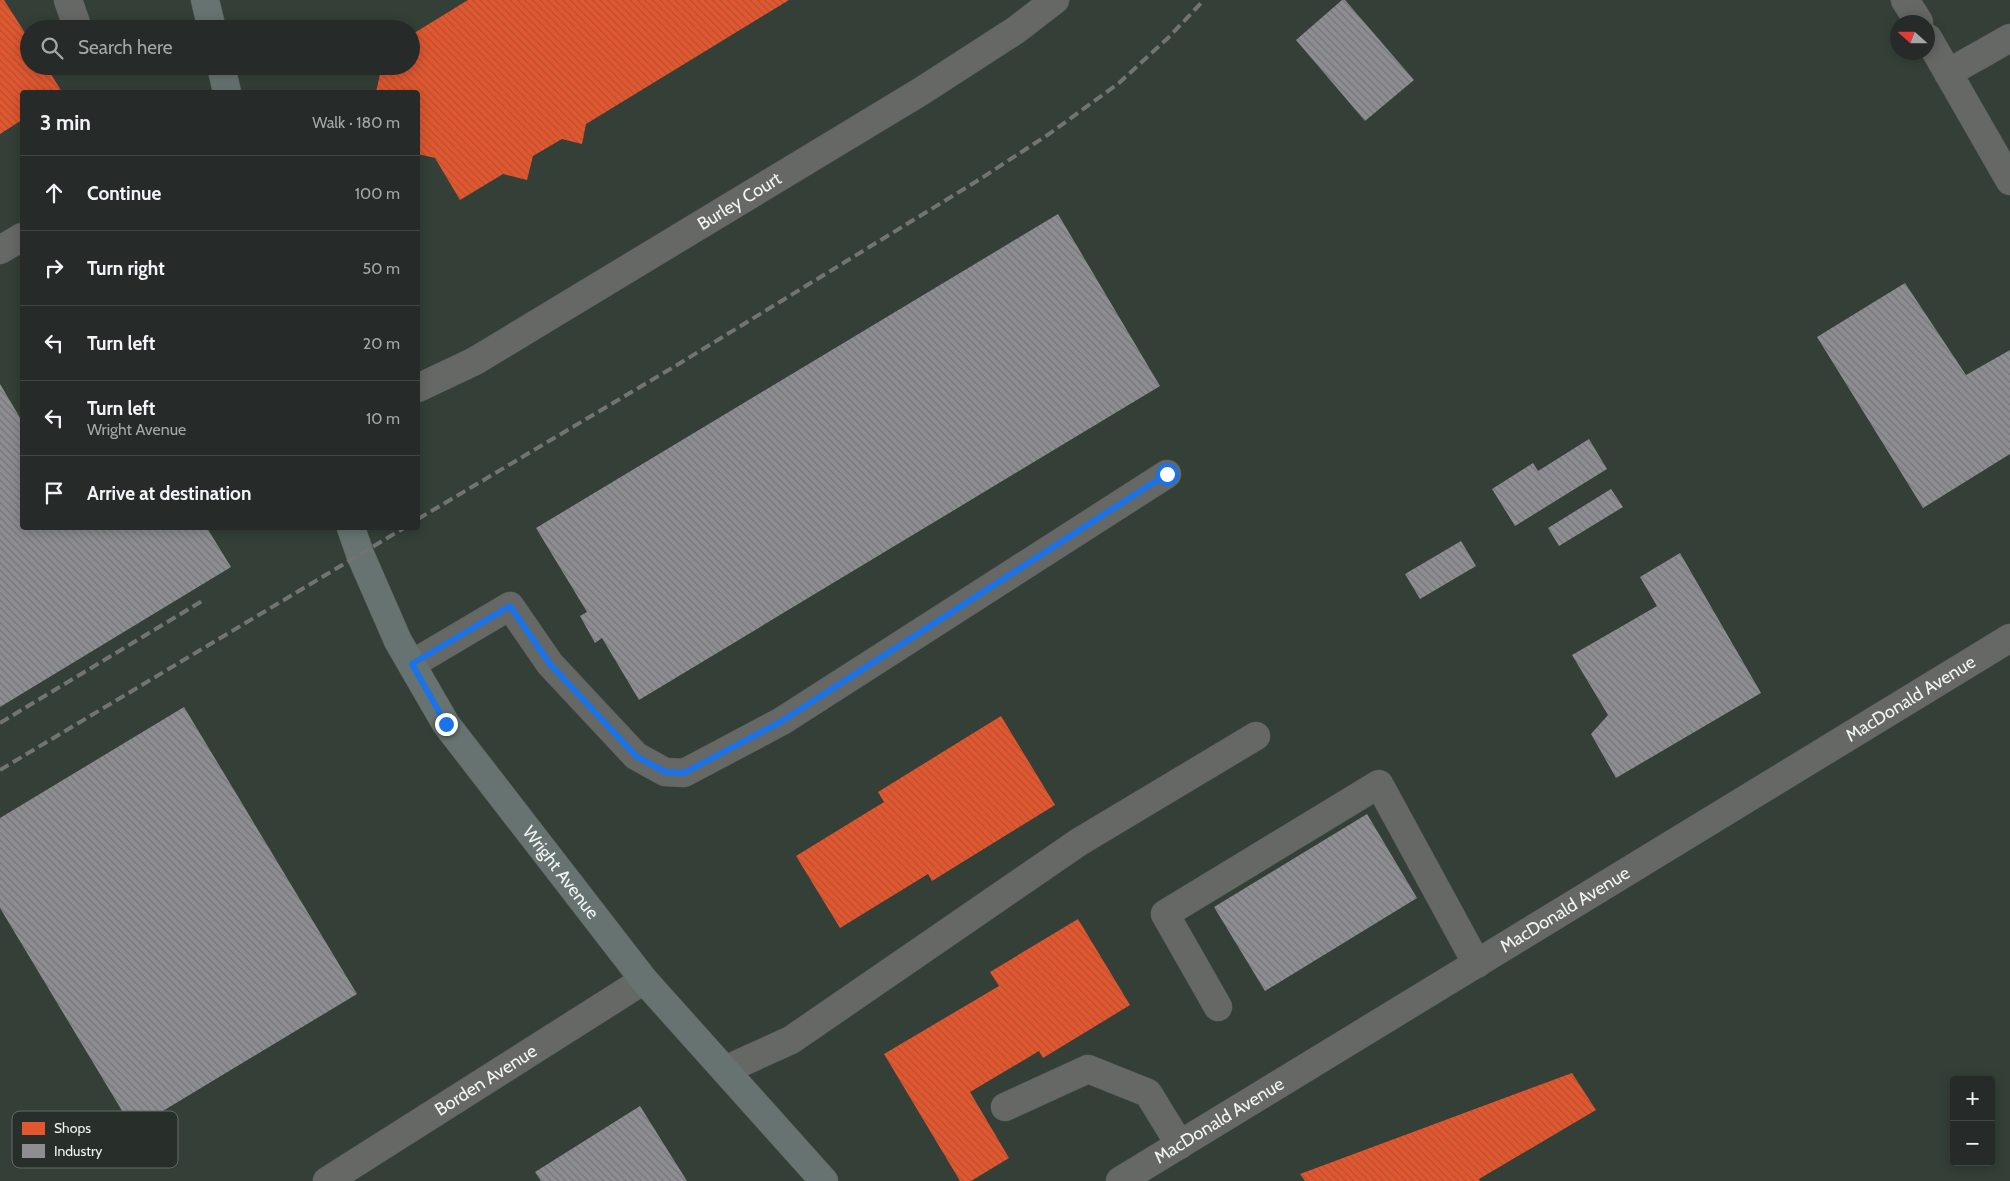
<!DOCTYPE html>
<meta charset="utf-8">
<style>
:root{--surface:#262a28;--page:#2e3230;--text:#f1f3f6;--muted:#a4a7a8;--line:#424645}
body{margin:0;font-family:Cabin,sans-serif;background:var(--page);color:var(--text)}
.controls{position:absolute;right:15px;bottom:15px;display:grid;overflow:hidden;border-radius:5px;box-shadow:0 2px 12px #0003}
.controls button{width:45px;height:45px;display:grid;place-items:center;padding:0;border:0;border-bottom:1px solid var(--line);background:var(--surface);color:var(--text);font:25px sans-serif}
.compass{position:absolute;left:1890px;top:15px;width:45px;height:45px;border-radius:50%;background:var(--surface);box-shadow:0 2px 12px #0003;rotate:291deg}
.stop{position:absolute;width:15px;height:15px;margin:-11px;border:4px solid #1a73e8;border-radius:50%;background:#fff}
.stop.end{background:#1a73e8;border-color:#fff;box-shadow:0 1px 5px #0008}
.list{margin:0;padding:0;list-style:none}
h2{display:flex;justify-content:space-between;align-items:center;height:65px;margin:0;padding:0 20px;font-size:21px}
h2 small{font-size:16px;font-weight:400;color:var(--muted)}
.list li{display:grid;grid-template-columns:32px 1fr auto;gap:15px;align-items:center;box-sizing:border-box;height:75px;padding:0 20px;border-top:1px solid var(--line)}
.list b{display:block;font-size:19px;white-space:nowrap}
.list p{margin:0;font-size:16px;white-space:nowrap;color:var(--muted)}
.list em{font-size:16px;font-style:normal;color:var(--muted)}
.icon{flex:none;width:28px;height:28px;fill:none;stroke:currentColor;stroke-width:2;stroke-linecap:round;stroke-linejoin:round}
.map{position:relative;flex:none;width:2010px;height:1181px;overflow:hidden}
.search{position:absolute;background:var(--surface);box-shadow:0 2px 12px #0003;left:20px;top:20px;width:400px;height:55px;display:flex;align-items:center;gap:12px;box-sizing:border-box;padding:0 18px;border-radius:28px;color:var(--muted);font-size:19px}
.panel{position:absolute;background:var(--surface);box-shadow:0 2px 12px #0003;left:20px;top:90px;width:400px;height:440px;border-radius:5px}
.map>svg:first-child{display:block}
.built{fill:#333f37;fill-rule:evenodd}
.shops{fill:url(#shops-back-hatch)}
.industry{fill:url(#industry-back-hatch)}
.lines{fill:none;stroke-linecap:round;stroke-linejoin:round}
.minor-casing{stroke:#525754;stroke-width:29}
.major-casing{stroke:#525754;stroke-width:29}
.minor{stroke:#666866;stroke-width:28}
.major{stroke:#677370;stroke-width:28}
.rail{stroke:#727472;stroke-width:4;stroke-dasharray:10 5;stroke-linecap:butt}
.route{stroke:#1a73e8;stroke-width:6}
.labels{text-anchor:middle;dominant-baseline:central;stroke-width:5;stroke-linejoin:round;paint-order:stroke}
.street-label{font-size:18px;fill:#f0f5f1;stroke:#282f2a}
.key{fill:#282f2a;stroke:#646a66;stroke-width:1}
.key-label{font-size:14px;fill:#f0f5f1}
</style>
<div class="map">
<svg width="2010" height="1181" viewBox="0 0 2010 1181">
<defs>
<pattern id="shops-back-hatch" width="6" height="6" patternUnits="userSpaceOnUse" patternTransform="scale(1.25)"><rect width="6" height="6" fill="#e4572e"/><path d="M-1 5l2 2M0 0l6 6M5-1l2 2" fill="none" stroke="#ad5237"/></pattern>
<pattern id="industry-back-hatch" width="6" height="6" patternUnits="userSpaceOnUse" patternTransform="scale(1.25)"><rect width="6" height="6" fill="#8d8d92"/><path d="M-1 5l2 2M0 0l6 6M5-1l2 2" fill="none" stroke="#757678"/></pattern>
</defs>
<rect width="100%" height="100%" fill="#333835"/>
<path class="built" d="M0,0H2010V1181H0ZM1898,22H1928V52H1898ZM29,29H411V66H29ZM22,92H418V528H22ZM1954,1080H1991V1162H1954Z"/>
<g class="shops">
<polygon points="0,0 4,0 29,39 29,66 46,66 62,92 22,92 22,120 0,134"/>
<polygon points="468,0 789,0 586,124 582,144 562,139 533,156 527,180 503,174 460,200 435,158 418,154 418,92 376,92 381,70 379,66 411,66 411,35"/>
<polygon points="1001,716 1055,805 932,881 928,874 840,928 796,856 884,802 878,792"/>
<polygon points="1078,919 1130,1005 1043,1058 1039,1051 970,1092 1009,1158 971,1181 960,1181 884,1054 999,986 990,972"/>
<polygon points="1572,1073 1596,1110 1479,1179 1480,1181 1305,1181 1300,1174"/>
</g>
<g class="industry">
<polygon points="1342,0 1345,0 1414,80 1365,121 1296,40"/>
<polygon points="1058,214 1160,386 639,700 602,638 595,643 580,616 587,612 536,528"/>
<polygon points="1905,283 1966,375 2010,350 2010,454 1923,508 1817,337"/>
<polygon points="0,384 22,421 22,528 207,528 231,567 0,707"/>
<polygon points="1589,439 1607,469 1515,526 1492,489 1533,463 1538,471"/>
<polygon points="1611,489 1623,507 1559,546 1548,528"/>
<polygon points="1461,541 1476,566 1420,599 1405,574"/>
<polygon points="1680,553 1761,693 1616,778 1591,734 1608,715 1572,655 1657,606 1640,577"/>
<polygon points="184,707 357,994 133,1129 0,908 0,818"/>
<polygon points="1367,814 1417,898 1265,991 1214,907"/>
<polygon points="640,1106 687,1181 541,1181 535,1172"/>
</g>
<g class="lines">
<g class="minor-casing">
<g id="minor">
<polyline points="68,0 78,29"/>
<polyline points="1905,0 1919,22"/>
<polyline points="1928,38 2010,181"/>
<polyline points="1948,73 2010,38"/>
<polyline points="0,250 22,237"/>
<path id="s1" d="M418,388L475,361L920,92L1016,30L1055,0"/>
<polyline points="412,664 510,606 550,664 636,756 665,772 684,773 782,721 1167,474"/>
<polyline points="1218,1007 1165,914 1379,784 1477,964"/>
<polyline points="725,1070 791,1040 1079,842 1256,736"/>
<polyline points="1005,1107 1088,1069 1148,1093 1180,1145"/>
<path id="s2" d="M327,1181L644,980"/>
<path id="s3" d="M1120,1181L2010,638"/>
</g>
</g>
<g class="major-casing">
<g id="major">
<polyline points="205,0 212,29"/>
<polyline points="221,66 227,92"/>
<path id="s4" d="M351,528L360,554L398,641L446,724L644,980L824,1181"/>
</g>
</g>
<use href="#minor" class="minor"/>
<use href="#major" class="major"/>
<g class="rail">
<polyline points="418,519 677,365 977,181 1049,134 1119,83 1169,37 1204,0"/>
<polyline points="0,723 202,601"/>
<polyline points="0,770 404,528"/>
</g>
</g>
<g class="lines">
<polyline class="route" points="446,724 412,664 510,606 550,664 636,756 665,772 684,773 782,721 1167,474"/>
</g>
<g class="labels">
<g class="street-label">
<text stroke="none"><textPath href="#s1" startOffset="372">Burley Court</textPath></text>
<text stroke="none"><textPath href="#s3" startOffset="926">MacDonald Avenue</textPath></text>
<text stroke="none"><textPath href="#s4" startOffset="406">Wright Avenue</textPath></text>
<text stroke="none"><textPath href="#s3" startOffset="521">MacDonald Avenue</textPath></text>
<text stroke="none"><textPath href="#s2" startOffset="188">Borden Avenue</textPath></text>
<text stroke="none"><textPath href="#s3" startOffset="116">MacDonald Avenue</textPath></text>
</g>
</g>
<rect x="12" y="1111" width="166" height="57" rx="8" class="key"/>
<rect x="22" y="1122" width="23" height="13" fill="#e4572e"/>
<rect x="22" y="1144" width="23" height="14" fill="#8d8d92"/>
<g class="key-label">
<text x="54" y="1133">Shops</text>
<text x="54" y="1156">Industry</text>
</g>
</svg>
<div class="controls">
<button>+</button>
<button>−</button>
</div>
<svg class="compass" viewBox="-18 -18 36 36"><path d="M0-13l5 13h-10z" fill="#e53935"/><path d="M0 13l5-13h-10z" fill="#a4a7a8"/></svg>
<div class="stop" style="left:1167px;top:474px"></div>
<div class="stop end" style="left:446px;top:724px"></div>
<div class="search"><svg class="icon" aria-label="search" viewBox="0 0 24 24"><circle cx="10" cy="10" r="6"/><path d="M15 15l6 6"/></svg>Search here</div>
<section class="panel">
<h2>3 min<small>Walk · 180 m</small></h2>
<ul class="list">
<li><svg class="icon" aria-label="ahead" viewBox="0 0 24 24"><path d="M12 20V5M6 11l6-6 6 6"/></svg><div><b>Continue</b></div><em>100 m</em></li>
<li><svg class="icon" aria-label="right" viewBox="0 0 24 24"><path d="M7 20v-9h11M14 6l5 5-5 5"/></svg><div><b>Turn right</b></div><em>50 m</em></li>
<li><svg class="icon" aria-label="left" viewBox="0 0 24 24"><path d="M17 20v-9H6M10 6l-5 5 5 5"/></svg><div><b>Turn left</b></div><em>20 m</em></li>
<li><svg class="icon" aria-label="left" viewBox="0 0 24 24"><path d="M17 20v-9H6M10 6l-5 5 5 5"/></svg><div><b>Turn left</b><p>Wright Avenue</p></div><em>10 m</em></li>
<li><svg class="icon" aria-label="arrive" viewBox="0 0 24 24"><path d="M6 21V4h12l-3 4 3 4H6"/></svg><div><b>Arrive at destination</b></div></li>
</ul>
</section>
</div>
